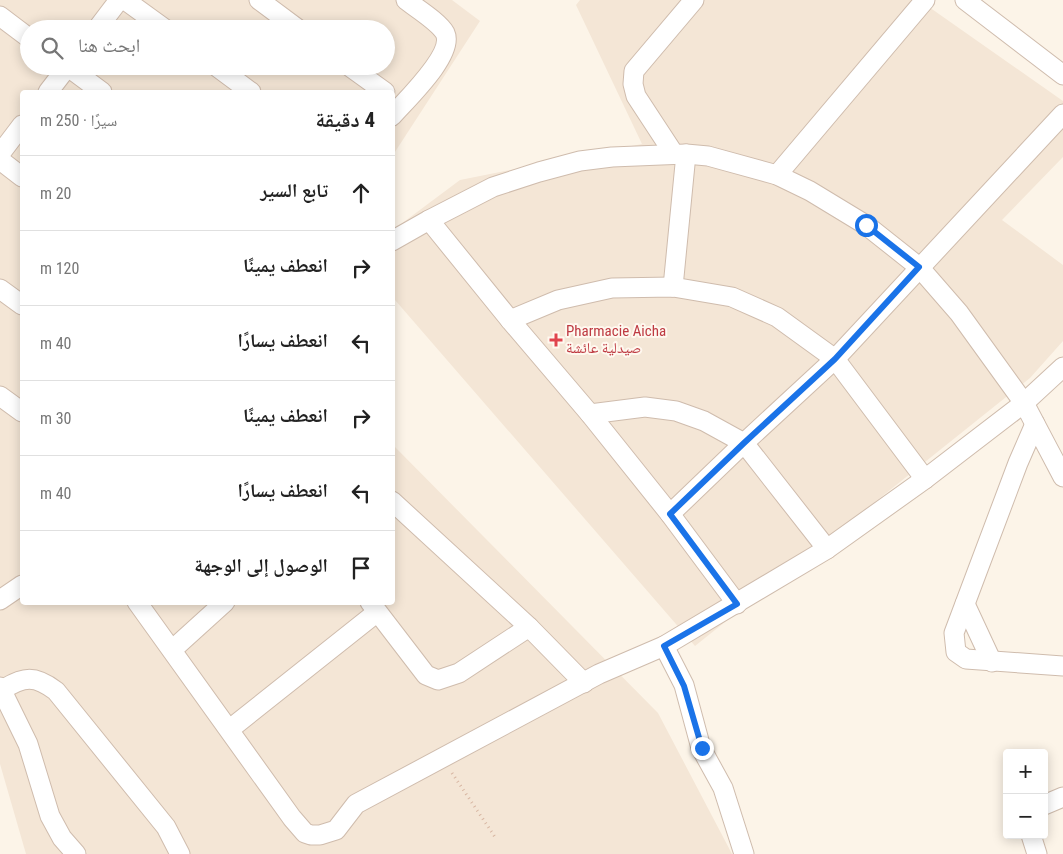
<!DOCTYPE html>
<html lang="ar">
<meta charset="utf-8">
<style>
:root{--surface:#fff;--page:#f6f6f6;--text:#222;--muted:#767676;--line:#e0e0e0}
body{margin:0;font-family:"Roboto Condensed","Noto Naskh Arabic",sans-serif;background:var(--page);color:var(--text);direction:rtl}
.controls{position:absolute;right:15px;bottom:15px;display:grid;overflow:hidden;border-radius:5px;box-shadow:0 2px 12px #0003}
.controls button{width:45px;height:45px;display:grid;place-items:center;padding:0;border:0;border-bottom:1px solid var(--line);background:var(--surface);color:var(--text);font:25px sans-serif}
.stop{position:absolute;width:15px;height:15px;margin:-11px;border:4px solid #1a73e8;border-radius:50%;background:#fff}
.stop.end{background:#1a73e8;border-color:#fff;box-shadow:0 1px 5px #0008}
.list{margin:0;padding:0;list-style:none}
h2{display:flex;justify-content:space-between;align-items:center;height:65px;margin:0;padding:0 20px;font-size:21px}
h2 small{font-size:16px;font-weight:400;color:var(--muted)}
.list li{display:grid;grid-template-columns:32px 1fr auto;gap:15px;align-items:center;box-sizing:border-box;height:75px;padding:0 20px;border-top:1px solid var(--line)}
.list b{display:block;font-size:19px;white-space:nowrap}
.list em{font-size:16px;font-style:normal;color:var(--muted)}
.icon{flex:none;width:28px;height:28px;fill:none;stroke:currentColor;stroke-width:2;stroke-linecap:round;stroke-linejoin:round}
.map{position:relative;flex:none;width:1063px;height:854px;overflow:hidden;direction:ltr}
.search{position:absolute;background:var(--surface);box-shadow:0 2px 12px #0003;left:20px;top:20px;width:375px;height:55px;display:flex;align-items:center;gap:12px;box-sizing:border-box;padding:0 18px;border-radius:28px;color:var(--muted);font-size:19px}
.panel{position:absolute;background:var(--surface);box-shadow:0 2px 12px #0003;left:20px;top:90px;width:375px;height:515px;border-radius:5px;direction:rtl}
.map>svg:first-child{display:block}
.residential{fill:#f4e6d6;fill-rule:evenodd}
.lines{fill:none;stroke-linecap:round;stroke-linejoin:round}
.minor-casing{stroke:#cfbcad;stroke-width:21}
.path{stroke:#d7b6a2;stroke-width:3;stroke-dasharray:1 4;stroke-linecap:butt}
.minor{stroke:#fff;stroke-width:19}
.route{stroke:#1a73e8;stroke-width:6}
.health-dot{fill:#e0444e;stroke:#fff8ef;stroke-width:2}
.labels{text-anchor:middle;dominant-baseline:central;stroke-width:4;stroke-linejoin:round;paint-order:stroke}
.health-label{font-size:15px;fill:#be3a42;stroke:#fff8ef;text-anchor:start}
</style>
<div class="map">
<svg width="1063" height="854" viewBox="0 0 1063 854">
<rect width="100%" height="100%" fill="#fcf4e8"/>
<g class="residential">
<path d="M0,0H452L480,21L393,155L392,92H22V602H392L393,445L658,713L732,854H26L0,764ZM29,29H386V66H29Z"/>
<polygon points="580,0 919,0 1063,101 1063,157 1002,220 1063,265 1063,341 1030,378 695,646 395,300 393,302 393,230 460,180 642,144 576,5"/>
</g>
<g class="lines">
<g class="minor-casing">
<g id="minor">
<polyline points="125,0 165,29"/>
<polyline points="259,0 298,29"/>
<polyline points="965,0 1063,75"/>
<polyline points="0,16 29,38"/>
<polyline points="97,29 119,0"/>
<polyline points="67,66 102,92"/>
<polyline points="216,66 251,92"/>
<polyline points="349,66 385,92"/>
<polyline points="48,92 68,66"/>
<path d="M392,116C406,100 455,54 445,33C439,22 416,8 406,0"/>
<polyline points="0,154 22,125"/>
<polyline points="674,154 636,96 633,84 634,71 694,0"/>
<polyline points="0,160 22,177"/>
<polyline points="777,175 925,0"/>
<polyline points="429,220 510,320 590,414 670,514 737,604"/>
<polyline points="392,241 429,220 493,187 539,172 580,161 612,157 686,154 708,156 777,175 810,191 866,225 919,267 959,313 1024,403 1063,477"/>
<polyline points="673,287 686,154"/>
<polyline points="0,289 22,305"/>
<polyline points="510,320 558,300 612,288 673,287 732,297 777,317 835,359 925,479"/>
<polyline points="0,396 22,412"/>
<polyline points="590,414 645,407 676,411 704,421 744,443 827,549"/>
<polyline points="1035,424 1018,463 954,633 956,652 966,659 1063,666"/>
<polyline points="392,501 529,627 584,683"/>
<polyline points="670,514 744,443 835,359 1063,114"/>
<polyline points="0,600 22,585"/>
<polyline points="137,602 292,818 305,833 311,835 320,835 336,830 356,804 599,674 664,646 827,549 925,479 1024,403 1063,367"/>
<polyline points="370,602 426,675 438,680 459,673 529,627"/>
<polyline points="965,604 992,662"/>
<polyline points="664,646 684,685 701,748 723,788 744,854"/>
<polyline points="172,650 225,602"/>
<polyline points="0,687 28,744 50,816 62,838 76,854"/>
<path d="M2,690C24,676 35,675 56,691L166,827L180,854"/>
<polyline points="230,729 376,613"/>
<polyline points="1044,805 1063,797"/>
<polyline points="1031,835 1037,854"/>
</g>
</g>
<polyline class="path" points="452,773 495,837"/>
<use href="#minor" class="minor"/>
</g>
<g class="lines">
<polyline class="route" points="702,748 684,686 664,646 737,604 670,514 744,443 835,359 919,267 866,225"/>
</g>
<path class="health-dot" d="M553.5 332.5h5v5h5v5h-5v5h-5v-5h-5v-5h5z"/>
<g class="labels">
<g class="health-label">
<text x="566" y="331">Pharmacie Aicha<tspan x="566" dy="17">صيدلية عائشة</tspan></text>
</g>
</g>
</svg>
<div class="controls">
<button>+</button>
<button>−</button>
</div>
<div class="stop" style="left:866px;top:225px"></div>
<div class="stop end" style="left:702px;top:748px"></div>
<div class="search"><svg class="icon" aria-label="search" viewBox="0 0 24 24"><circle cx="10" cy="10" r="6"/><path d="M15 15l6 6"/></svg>ابحث هنا</div>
<section class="panel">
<h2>4 دقيقة<small>سيرًا · 250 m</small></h2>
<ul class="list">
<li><svg class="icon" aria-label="ahead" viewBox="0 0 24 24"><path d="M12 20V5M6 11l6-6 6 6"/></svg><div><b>تابع السير</b></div><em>20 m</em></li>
<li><svg class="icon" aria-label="right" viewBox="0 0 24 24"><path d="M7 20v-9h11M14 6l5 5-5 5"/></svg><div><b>انعطف يمينًا</b></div><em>120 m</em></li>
<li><svg class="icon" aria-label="left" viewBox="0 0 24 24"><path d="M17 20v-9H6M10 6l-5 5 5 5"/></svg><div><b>انعطف يسارًا</b></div><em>40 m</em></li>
<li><svg class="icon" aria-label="right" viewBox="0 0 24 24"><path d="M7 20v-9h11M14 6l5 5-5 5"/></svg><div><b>انعطف يمينًا</b></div><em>30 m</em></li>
<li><svg class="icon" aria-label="left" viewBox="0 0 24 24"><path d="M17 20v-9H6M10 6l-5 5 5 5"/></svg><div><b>انعطف يسارًا</b></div><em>40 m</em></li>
<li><svg class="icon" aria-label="arrive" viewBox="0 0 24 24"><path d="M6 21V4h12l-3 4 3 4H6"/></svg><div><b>الوصول إلى الوجهة</b></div></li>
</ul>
</section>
</div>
